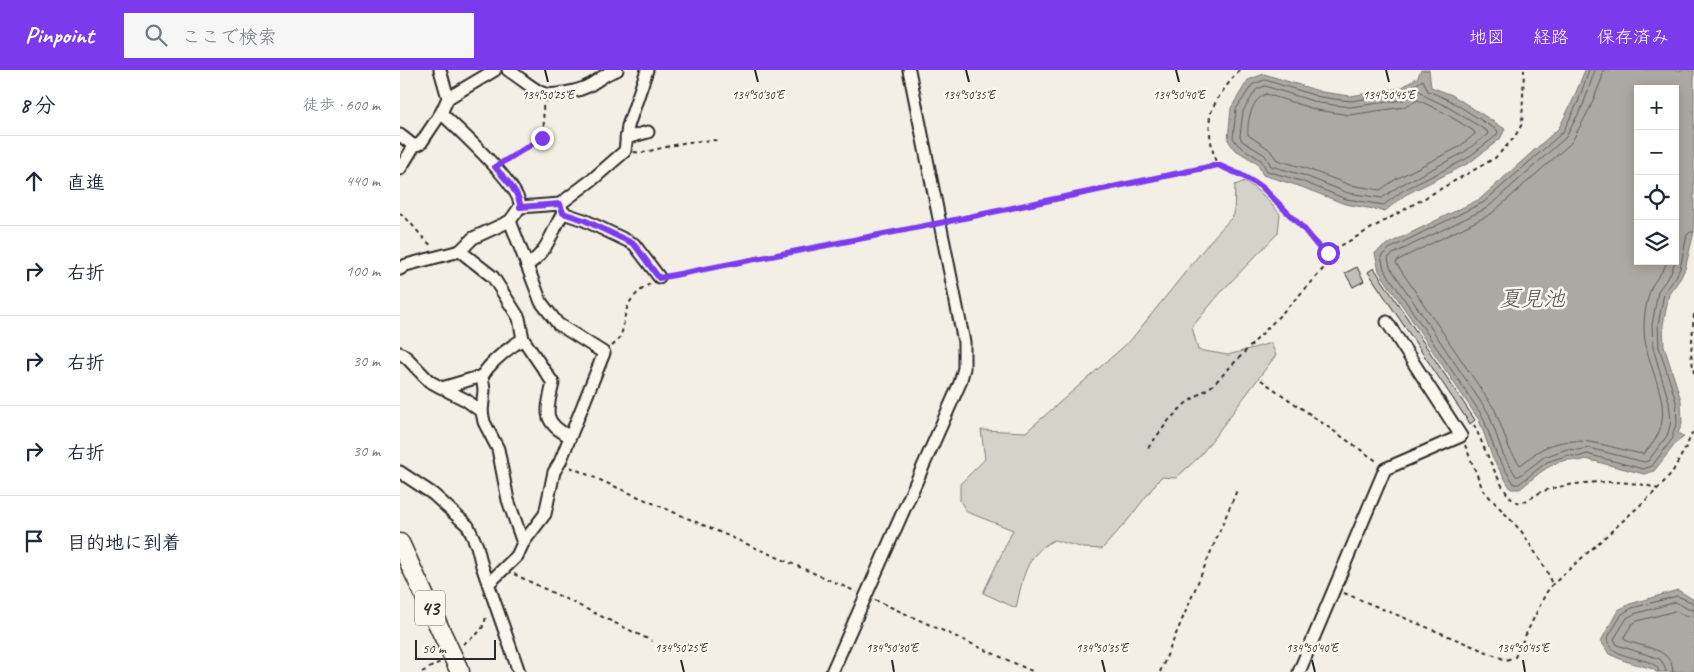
<!DOCTYPE html>
<html lang="ja">
<meta charset="utf-8">
<style>
:root{--surface:#fff;--page:#f6f6f7;--text:#1f2937;--muted:#747a83;--line:#e0e1e3;--accent:#7c3aed}
body{margin:0;font-family:Caveat,"Klee One",sans-serif;background:var(--page);color:var(--text)}
.controls{position:absolute;right:15px;top:15px;display:grid;overflow:hidden;border-radius:0px;box-shadow:0 2px 12px #0003}
.controls button{width:45px;height:45px;display:grid;place-items:center;padding:0;border:0;border-bottom:1px solid var(--line);background:var(--surface);color:var(--text);font:25px sans-serif}
.scale{position:absolute;left:15px;bottom:12px;width:81px;box-sizing:border-box;padding-left:5px;border:2px solid #2b2b2b;border-top:0;font-size:14px;line-height:18px;white-space:nowrap;color:#2b2b2b;-webkit-text-stroke:4px #fbf7ec;paint-order:stroke}
.stop{position:absolute;width:15px;height:15px;margin:-11px;border:4px solid #7c3aed;border-radius:50%;background:#fff}
.stop.end{background:#7c3aed;border-color:#fff;box-shadow:0 1px 5px #0008}
.list{margin:0;padding:0;list-style:none}
h2{display:flex;justify-content:space-between;align-items:center;height:65px;margin:0;padding:0 20px;font-size:21px}
h2 small{font-size:16px;font-weight:400;color:var(--muted)}
.list li{display:grid;grid-template-columns:32px 1fr auto;gap:15px;align-items:center;box-sizing:border-box;height:90px;padding:0 20px;border-top:1px solid var(--line)}
.list b{display:block;font-size:19px;white-space:nowrap}
.list em{font-size:16px;font-style:normal;color:var(--muted)}
.icon{flex:none;width:28px;height:28px;fill:none;stroke:currentColor;stroke-width:2;stroke-linecap:round;stroke-linejoin:round}
.map{position:relative;flex:none;width:1294px;height:602px;overflow:hidden}
header{display:flex;align-items:center;gap:30px;box-sizing:border-box;height:70px;padding:0 25px;background:var(--accent);color:#fff}
header strong{font-size:24px}
nav{display:flex;gap:28px;margin-inline-start:auto;font-size:18px}
.search{width:350px;height:45px;background:var(--page);display:flex;align-items:center;gap:12px;box-sizing:border-box;padding:0 18px;border-radius:0px;color:var(--muted);font-size:19px}
main{display:flex}
aside{flex:1;background:var(--surface)}
.map>svg:first-child{display:block}
.green{fill:#d5d2c9;stroke:#807e7a}
.water{fill:#aca9a2;stroke:#787772;fill-rule:evenodd}
.lines{fill:none;stroke-linecap:round;stroke-linejoin:round}
.shore{stroke:#5f5d5b;stroke-width:1}
.building{fill:#c0beb6;stroke:#2b2b2b}
.minor-casing{stroke:#2b2b2b;stroke-width:15}
.primary-casing{stroke:#2b2b2b;stroke-width:21}
.path{stroke:#2b2b2b;stroke-width:2;stroke-dasharray:4 4;stroke-linecap:butt}
.minor{stroke:#fbf7ec;stroke-width:11}
.primary{stroke:#fbf7ec;stroke-width:18}
.route{stroke:#7c3aed;stroke-width:6}
.ticks{fill:none;stroke:#2b2b2b;stroke-width:2}
.labels{text-anchor:middle;dominant-baseline:central;stroke-width:5;stroke-linejoin:round;paint-order:stroke}
.shield{fill:#fbf7ec;stroke:#696865;stroke-width:1}
.shield-label{font-size:20px;font-weight:bold;fill:#2b2b2b}
.water-label{font-size:22px;font-style:italic;fill:#585755;stroke:#fbf7ec}
.ticks-label{font-size:12px;text-anchor:middle;fill:#2b2b2b;stroke:#fbf7ec;stroke-width:5;stroke-linejoin:round;paint-order:stroke}
</style>
<header>
<strong>Pinpoint</strong>
<div class="search"><svg class="icon" aria-label="search" viewBox="0 0 24 24"><circle cx="10" cy="10" r="6"/><path d="M15 15l6 6"/></svg>ここで検索</div>
<nav><a>地図</a><a>経路</a><a>保存済み</a></nav>
</header>
<main>
<aside>
<h2>8 分<small>徒歩 · 600 m</small></h2>
<ul class="list">
<li><svg class="icon" aria-label="ahead" viewBox="0 0 24 24"><path d="M12 20V5M6 11l6-6 6 6"/></svg><div><b>直進</b></div><em>440 m</em></li>
<li><svg class="icon" aria-label="right" viewBox="0 0 24 24"><path d="M7 20v-9h11M14 6l5 5-5 5"/></svg><div><b>右折</b></div><em>100 m</em></li>
<li><svg class="icon" aria-label="right" viewBox="0 0 24 24"><path d="M7 20v-9h11M14 6l5 5-5 5"/></svg><div><b>右折</b></div><em>30 m</em></li>
<li><svg class="icon" aria-label="right" viewBox="0 0 24 24"><path d="M7 20v-9h11M14 6l5 5-5 5"/></svg><div><b>右折</b></div><em>30 m</em></li>
<li><svg class="icon" aria-label="arrive" viewBox="0 0 24 24"><path d="M6 21V4h12l-3 4 3 4H6"/></svg><div><b>目的地に到着</b></div></li>
</ul>
</aside>
<div class="map">
<svg width="1294" height="602" viewBox="0 0 1294 602">
<rect width="100%" height="100%" fill="#f3efe4"/>
<filter id="ink" filterUnits="userSpaceOnUse"><feTurbulence type="fractalNoise" baseFrequency=".02" numOctaves="2"/><feDisplacementMap in="SourceGraphic" scale="10" xChannelSelector="R" yChannelSelector="G"/><feConvolveMatrix kernelMatrix="1 2 1 2 8 2 1 2 1" color-interpolation-filters="sRGB"/></filter>
<g filter="url(#ink)">
<path class="green" d="M845,111L863,125L880,144L878,163L822,221L792,257L798,280L828,285L871,273L876,285L800,386L776,408L761,407L728,450L702,479L684,478L654,470C625,485 623,508 616,538L583,523L613,460L567,442L560,431V414L585,389L581,360L626,362L730,271L812,169L834,145L835,115Z"/>
<g class="water">
<polygon points="1021,0 1029,0 1031,17 1052,25 1105,59 1100,69 1069,93 1005,125 985,141 945,134 899,116 863,105 857,93 834,79 828,70 831,38 848,10 864,4 922,22 950,26 1001,18 1018,7"/>
<path d="M1185,0H1294V162L1285,199L1280,209L1269,224L1263,255L1264,276L1281,330L1282,354L1278,363L1284,367L1276,373L1254,401L1244,404L1186,389C1176,393 1175,389 1167,390C1148,393 1134,408 1120,419H1111L1093,389L1079,350L979,201L975,183L986,175L1080,129L1159,58L1173,30ZM1238,19H1275V191H1238Z"/>
<polygon points="1278,520 1294,530 1294,602 1256,602 1253,599 1225,591 1209,584 1201,571 1218,540 1230,534"/>
</g>
<g class="lines">
<g class="shore">
<polyline points="1189,0 1178,32 1163,62 1084,132 989,179 981,186 984,199 1083,347 1097,386 1114,414 1119,414 1147,392 1168,385 1178,387 1187,384 1243,399 1252,396 1273,368 1273,362 1277,353 1276,331 1259,277 1258,255 1264,223 1276,207 1280,198 1287,165 1290,162 1294,162"/>
<polyline points="1195,0 1183,35 1166,67 1087,138 993,184 988,188 990,197 1089,344 1103,384 1116,406 1119,406 1144,387 1167,379 1177,380 1189,378 1244,392 1248,391 1267,366 1271,352 1269,332 1253,278 1252,255 1258,221 1271,203 1275,191"/>
<path d="M1203,0L1202,8L1190,38L1171,73L1091,144L998,190L996,193L1095,340L1110,380L1120,395C1127,391 1134,383 1142,379C1178,361 1206,378 1243,384C1287,342 1243,304 1244,255C1244,245 1248,222 1253,214C1258,206 1265,200 1267,191"/>
<polygon points="865,10 920,27 950,31 1002,23 1023,10 1028,21 1049,30 1097,60 1098,62 1096,66 1066,89 1002,121 984,135 946,129 901,111 867,101 861,90 838,75 833,68 836,39 852,15"/>
<polygon points="865,16 919,33 950,37 1003,30 1019,20 1025,26 1046,36 1087,61 1088,64 1063,83 999,116 982,128 948,123 903,105 871,96 865,85 842,71 840,66 843,41 856,20"/>
<path d="M866,24L917,40L949,45L1004,37L1018,30L1043,42L1074,61L1075,64L1059,77L996,109L980,120L950,115L905,98L877,90L869,79L848,65C847,52 851,29 866,24Z"/>
<path d="M1259,602C1257,584 1213,594 1207,569L1222,544L1232,538L1277,526L1294,533"/>
<polyline points="1266,602 1264,595 1260,589 1217,575 1214,569 1227,548 1234,544 1276,532 1288,539 1294,540"/>
<path d="M1273,602C1272,577 1243,578 1225,570L1224,567L1232,554L1237,551L1275,541L1285,546L1294,547"/>
</g>
</g>
<g class="building">
<polygon points="957,197 964,211 953,217 945,203"/>
<polygon points="974,198 1075,350 1070,354 968,202"/>
</g>
<g class="lines">
<g class="minor-casing">
<g id="minor">
<polyline points="40,0 48,28"/>
<path d="M108,0C119,7 129,16 140,22C150,28 180,21 190,15C199,10 207,2 217,0"/>
<path d="M41,43C57,58 122,117 120,137"/>
<polyline points="0,65 14,76"/>
<polyline points="226,68 248,62"/>
<polyline points="0,99 14,76 21,73 41,43 48,28 95,0"/>
<polyline points="163,143 184,150 234,174 259,207"/>
<path d="M60,181L93,207L119,248L123,269L153,313C147,340 141,352 169,366"/>
<path d="M127,195C147,184 152,161 163,143L161,136"/>
<polyline points="0,199 6,195 60,181 73,168 110,151 120,137 160,134 193,109 225,81 228,56 247,0"/>
<polyline points="0,283 7,288 29,311 42,318 82,306"/>
<polyline points="47,317 48,321 66,330 82,342 84,352 98,379 108,430 123,473"/>
<path d="M82,342L84,320L82,306C92,290 107,279 123,269"/>
<polyline points="0,402 33,424 68,456 77,476 82,496 119,602"/>
<polyline points="89,513 117,486 123,473 145,444 154,402 160,392 204,283 158,254 141,232 110,151"/>
<polyline points="432,602 560,313 564,298 564,272 509,0"/>
<polyline points="899,602 985,399 1061,366 987,252"/>
</g>
</g>
<g class="primary-casing">
<polyline id="primary" points="0,473 60,602"/>
</g>
<g class="path">
<path d="M839,0C830,12 818,25 812,40C806,52 812,82 817,95L841,105L862,117L904,159L921,180L928,183L1095,88L1114,68L1122,54L1124,0"/>
<polyline points="234,82 241,83 287,72 318,70"/>
<polyline points="105,91 142,68 144,61 143,33"/>
<path d="M0,143C13,153 20,167 33,177"/>
<polyline points="551,151 817,95"/>
<polyline points="268,206 529,155"/>
<polyline points="1294,244 1291,284 1294,303"/>
<path d="M212,276C227,264 221,252 228,236C232,226 242,219 251,213"/>
<polyline points="861,310 978,392"/>
<path d="M1074,355C1082,371 1101,422 1113,430C1122,438 1134,424 1144,421C1171,411 1232,408 1258,419"/>
<polyline points="1065,375 1083,420 1122,462 1147,501 1152,515"/>
<polyline points="748,378 769,350 785,334 813,315 909,215 923,199 930,188 928,183"/>
<polyline points="170,397 457,522"/>
<polyline points="114,504 252,571"/>
<polyline points="944,523 1106,590 1115,587 1146,523 1152,515 1258,419 1273,401 1287,375 1294,359"/>
<polyline points="475,530 634,602"/>
<path d="M63,574C76,565 85,561 86,544"/>
<polyline points="22,602 40,592"/>
<polyline points="760,602 837,420"/>
</g>
<use href="#minor" class="minor"/>
<use href="#primary" class="primary"/>
</g>
</g>
<g class="lines" filter="url(#ink)">
<path class="route" d="M142,68L95,97C103,107 121,123 120,137L160,134L163,143L184,150L234,174L259,208L540,153L818,95L841,105L862,117L904,159L921,180L928,183"/>
</g>
<path class="ticks" d="M145,0L148,12M355,0L358,12M566,0L569,12M776,0L779,12M986,0L989,12M281,590L284,602M492,590L494,602M702,590L705,602M912,590L915,602M1123,590L1125,602"/>
<g class="labels">
<rect class="shield" x="15" y="520.5" width="30" height="35" rx="4"/>
<g class="shield-label">
<text x="30" y="538">43</text>
</g>
<g class="water-label">
<text x="1132" y="229">夏見池</text>
</g>
</g>
<g class="ticks-label">
<text x="148" y="29">134°50'25"E</text>
<text x="358" y="29">134°50'30"E</text>
<text x="569" y="29">134°50'35"E</text>
<text x="779" y="29">134°50'40"E</text>
<text x="989" y="29">134°50'45"E</text>
<text x="281" y="582">134°50'25"E</text>
<text x="492" y="582">134°50'30"E</text>
<text x="702" y="582">134°50'35"E</text>
<text x="912" y="582">134°50'40"E</text>
<text x="1123" y="582">134°50'45"E</text>
</g>
</svg>
<div class="controls">
<button>+</button>
<button>−</button>
<button><svg class="icon" aria-label="locate" viewBox="0 0 24 24"><circle cx="12" cy="12" r="6"/><path d="M12 2v4M12 18v4M2 12h4M18 12h4"/></svg></button>
<button><svg class="icon" aria-label="layers" viewBox="0 0 24 24"><path d="M12 4l9 5-9 5-9-5zM3 14l9 5 9-5"/></svg></button>
</div>
<div class="scale">50 m</div>
<div class="stop" style="left:928px;top:183px"></div>
<div class="stop end" style="left:142px;top:68px"></div>
</div>
</main>
